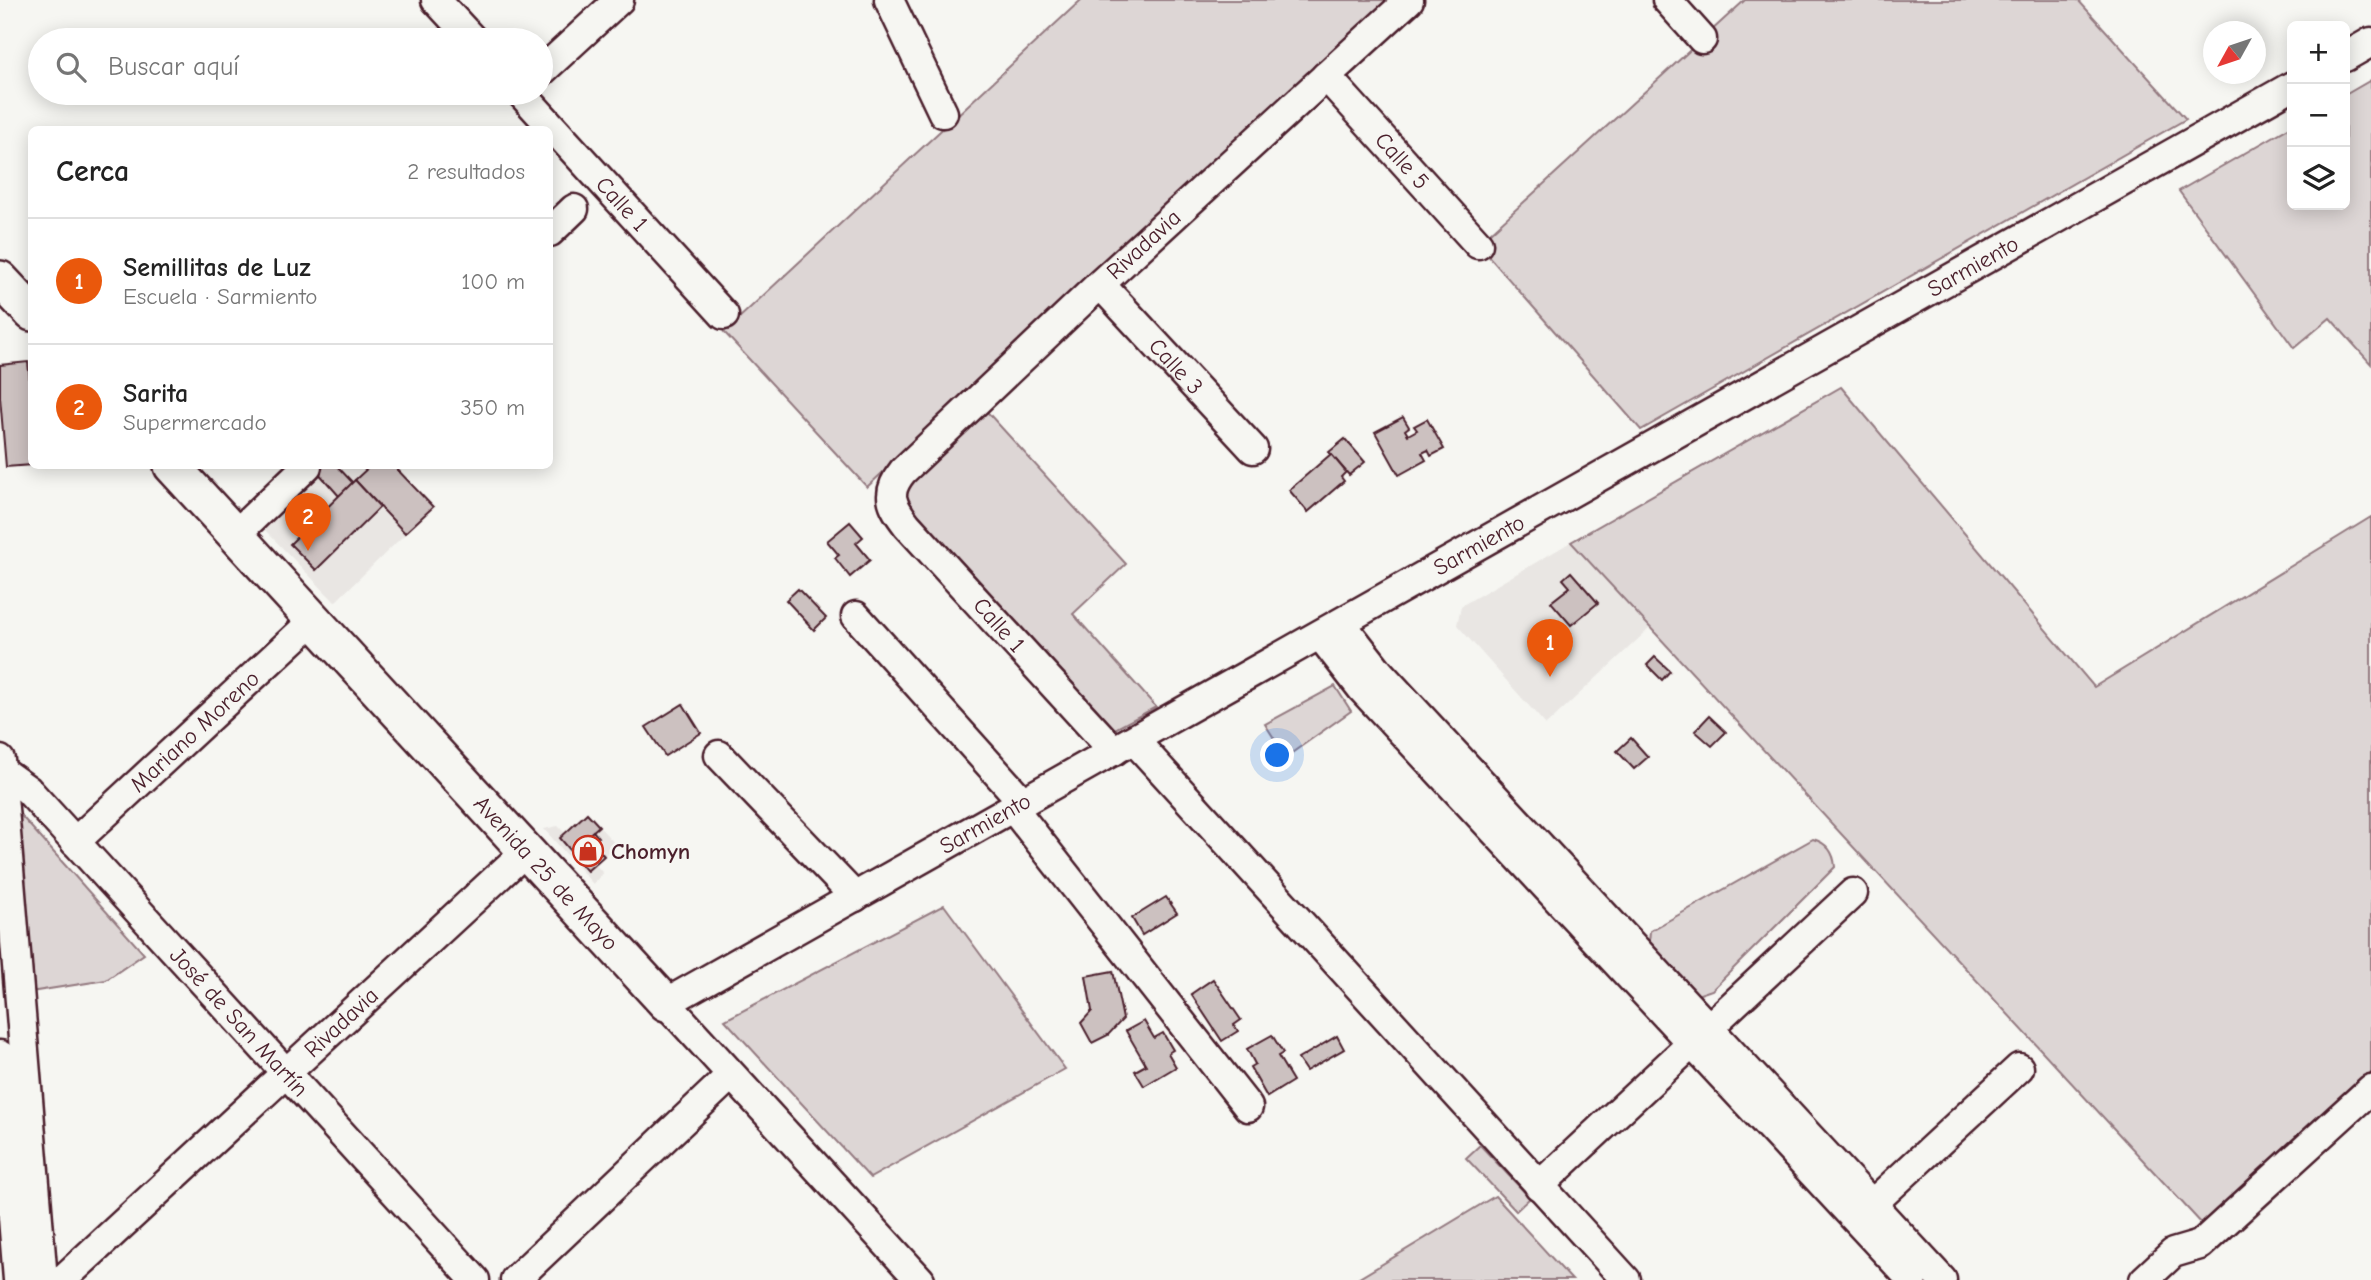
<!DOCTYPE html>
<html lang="es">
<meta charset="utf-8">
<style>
:root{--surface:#fff;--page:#f6f6f6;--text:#222;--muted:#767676;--line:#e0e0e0;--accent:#ea580c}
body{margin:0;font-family:"Comic Neue",sans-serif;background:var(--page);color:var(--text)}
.controls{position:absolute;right:21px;top:21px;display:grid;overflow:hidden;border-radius:10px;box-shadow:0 4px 18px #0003}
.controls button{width:63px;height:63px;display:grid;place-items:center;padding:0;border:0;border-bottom:2px solid var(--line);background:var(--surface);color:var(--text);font:35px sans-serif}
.compass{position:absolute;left:2203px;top:21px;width:63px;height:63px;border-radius:50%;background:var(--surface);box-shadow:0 4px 18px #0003;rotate:230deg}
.you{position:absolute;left:1278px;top:756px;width:24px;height:24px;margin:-18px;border:5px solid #fff;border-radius:50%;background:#1a73e8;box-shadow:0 0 0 10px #1a73e833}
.badge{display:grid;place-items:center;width:46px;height:46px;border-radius:50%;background:var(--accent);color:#fff;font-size:23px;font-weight:700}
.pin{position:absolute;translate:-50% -58px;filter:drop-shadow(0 2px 4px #0008)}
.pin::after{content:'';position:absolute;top:37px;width:24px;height:21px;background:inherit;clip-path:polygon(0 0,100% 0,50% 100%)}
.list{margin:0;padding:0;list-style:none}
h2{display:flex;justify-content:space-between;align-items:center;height:91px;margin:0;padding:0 28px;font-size:30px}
h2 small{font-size:23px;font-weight:400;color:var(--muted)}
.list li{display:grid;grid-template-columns:46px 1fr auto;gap:21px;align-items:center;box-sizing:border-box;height:126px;padding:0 28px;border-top:2px solid var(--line)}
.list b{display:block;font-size:26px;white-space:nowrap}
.list p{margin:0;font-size:23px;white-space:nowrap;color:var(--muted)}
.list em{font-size:23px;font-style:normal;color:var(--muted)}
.icon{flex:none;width:38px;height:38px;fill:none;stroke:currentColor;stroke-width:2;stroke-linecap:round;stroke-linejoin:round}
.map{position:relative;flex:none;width:2371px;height:1280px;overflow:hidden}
.search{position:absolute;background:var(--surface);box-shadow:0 4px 18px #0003;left:28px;top:28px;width:525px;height:77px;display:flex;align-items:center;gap:18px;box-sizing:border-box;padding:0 24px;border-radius:38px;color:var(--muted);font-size:26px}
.panel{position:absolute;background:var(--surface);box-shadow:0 4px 18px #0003;left:28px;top:126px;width:525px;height:343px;border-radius:10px}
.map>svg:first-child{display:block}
.built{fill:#e9e6e3}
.green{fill:#ddd6d5;stroke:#947a80;stroke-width:2}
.building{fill:#ccc1c0;stroke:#4a1f2b;stroke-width:2}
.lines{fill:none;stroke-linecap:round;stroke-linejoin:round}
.minor-casing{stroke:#4a1f2b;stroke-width:33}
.major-casing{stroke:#4a1f2b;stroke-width:40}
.minor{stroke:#f6f6f2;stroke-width:28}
.major{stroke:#f6f6f2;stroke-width:35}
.labels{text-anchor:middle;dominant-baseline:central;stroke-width:5;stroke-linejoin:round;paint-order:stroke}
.street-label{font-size:23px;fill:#4a1f2b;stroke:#f6f6f2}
.poi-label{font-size:23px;font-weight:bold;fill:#4a1f2b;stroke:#f6f6f2;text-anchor:start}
</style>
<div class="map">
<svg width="2371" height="1280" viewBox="0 0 2371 1280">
<rect width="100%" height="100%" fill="#f6f6f2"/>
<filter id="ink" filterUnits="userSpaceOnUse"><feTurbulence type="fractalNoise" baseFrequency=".0143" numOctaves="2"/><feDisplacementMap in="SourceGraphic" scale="14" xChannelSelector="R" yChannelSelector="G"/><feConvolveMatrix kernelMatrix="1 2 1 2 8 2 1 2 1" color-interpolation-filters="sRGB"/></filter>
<g filter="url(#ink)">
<g class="built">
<polygon points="323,466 394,466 433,507 335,602 261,526"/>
<polygon points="1571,542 1650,628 1546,725 1457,625 1461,606"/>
<polygon points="587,813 616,845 595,864 603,873 593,884 544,829 558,826 565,833"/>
</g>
<g class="green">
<polygon points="1081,0 1392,0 867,487 724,332"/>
<polygon points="1745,0 2078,0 2186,119 1641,430 1478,244"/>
<polygon points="2371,80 2371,364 2330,318 2294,348 2179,191 2292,126 2292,205 2345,205 2345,95"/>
<polygon points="1841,387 2094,687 2371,517 2371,1072 2203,1225 1571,542"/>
<polygon points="980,404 1126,564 1073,614 1156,707 1115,729 905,500 906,472"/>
<polygon points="1335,686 1351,711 1286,757 1265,724"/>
<polygon points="17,811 144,954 106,980 30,992"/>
<path d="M1813,839C1827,843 1834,852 1835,867L1712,990L1697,995L1649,943L1650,931Z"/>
<polygon points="944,905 1065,1069 870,1178 725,1020"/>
<polygon points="1480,1145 1530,1198 1516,1211 1466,1158"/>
<polygon points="1495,1196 1572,1280 1356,1280"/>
</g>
<g class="building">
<polygon points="28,362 32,404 32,465 6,467 0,397 0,365"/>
<polygon points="1403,417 1409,427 1405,430 1408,435 1417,430 1414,426 1427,419 1444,449 1431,456 1428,450 1422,453 1426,460 1399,475 1375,432"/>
<polygon points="1345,439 1365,462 1349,475 1329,452"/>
<polygon points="1331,454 1346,472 1341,477 1344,481 1308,512 1289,490"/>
<polygon points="323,466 337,466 353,483 339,496 317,471"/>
<polygon points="370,466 394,466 433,507 405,533 355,480"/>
<polygon points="355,480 380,507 316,570 290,544"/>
<polygon points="850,522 863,537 856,543 870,560 850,577 835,558 839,555 827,541"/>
<polygon points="1571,572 1598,603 1571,625 1551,602 1570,587 1563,579"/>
<polygon points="798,589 826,618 814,630 786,600"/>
<polygon points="1655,657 1670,671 1662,680 1647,665"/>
<polygon points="683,704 701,733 665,756 646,727"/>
<polygon points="1709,716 1726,732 1712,746 1695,731"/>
<polygon points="1631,738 1648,757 1634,769 1617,751"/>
<polygon points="587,813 599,826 571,851 560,838"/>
<polygon points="593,831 598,837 592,842 604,856 587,871 580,863 583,860 573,849"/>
<polygon points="1166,897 1177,913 1142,935 1132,918"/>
<polygon points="1113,971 1123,1019 1108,1035 1092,1043 1081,1023 1092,1011 1086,976"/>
<polygon points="1213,979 1241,1020 1234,1025 1238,1031 1222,1041 1191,994"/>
<polygon points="1144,1021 1154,1038 1163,1033 1173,1050 1168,1053 1176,1067 1144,1086 1135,1071 1146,1065 1126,1031"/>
<polygon points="1272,1035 1283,1053 1278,1056 1293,1081 1267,1097 1250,1067 1255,1064 1247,1049"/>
<polygon points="1337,1036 1344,1049 1306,1071 1298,1059"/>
</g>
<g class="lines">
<g class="minor-casing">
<g id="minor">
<polyline points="436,0 473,40"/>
<polyline points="889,0 943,113"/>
<polyline points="1667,0 1702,39"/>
<polyline points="2345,57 2371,42"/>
<polyline points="541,72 619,0"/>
<path id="s1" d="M1326,76L1478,244"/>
<path id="s2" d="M521,93L724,315"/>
<polyline points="550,232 574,209"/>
<path id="s3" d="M1100,284L1253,449"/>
<polyline points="235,535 307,466"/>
<polyline points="856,616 1023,802"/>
<polyline points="1341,623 1380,673 1942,1280"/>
<polyline points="1320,635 1362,689 1912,1280"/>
<polyline points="1134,740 1626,1280"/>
<path id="s4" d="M1114,751L907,525C891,504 885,493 903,471L1100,284L1409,0"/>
<polyline points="719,755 855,897"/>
<polyline points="0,760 43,1280"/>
<path id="s5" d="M0,770L28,790L475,1280"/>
<polyline points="1013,808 1248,1107"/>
<path id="s6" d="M75,842L314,620"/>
<polyline points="0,1055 18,1280"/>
<polyline points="1539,1186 1853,893"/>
<polyline points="1859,1216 2019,1068"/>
<path id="s7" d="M62,1280L526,851"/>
<polyline points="515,1280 731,1075"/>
<path id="s8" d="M920,1280L666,1003L2292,86"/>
<polyline points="2144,1280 2173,1253 2200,1245 2371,1089"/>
</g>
</g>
<g class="major-casing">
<g id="major">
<polyline points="0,279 32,313"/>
<path id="s9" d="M172,466L666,1003"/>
</g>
</g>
<use href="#minor" class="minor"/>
<use href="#major" class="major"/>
</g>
</g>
<defs>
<g id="shop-ring" transform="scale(1.575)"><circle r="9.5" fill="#f6f6f2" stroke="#c8321e" stroke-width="1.5"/><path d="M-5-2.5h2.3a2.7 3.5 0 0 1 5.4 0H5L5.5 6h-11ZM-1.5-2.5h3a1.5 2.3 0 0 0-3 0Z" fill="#c8321e"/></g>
</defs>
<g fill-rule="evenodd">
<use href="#shop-ring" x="588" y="851"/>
</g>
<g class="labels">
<g class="street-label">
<text stroke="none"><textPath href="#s1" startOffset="114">Calle 5</textPath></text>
<text stroke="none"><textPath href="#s2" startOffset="150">Calle 1</textPath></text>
<text stroke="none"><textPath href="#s4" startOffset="698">Rivadavia</textPath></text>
<text stroke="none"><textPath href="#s8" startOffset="1876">Sarmiento</textPath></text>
<text stroke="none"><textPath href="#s3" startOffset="112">Calle 3</textPath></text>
<text stroke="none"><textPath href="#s8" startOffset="1309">Sarmiento</textPath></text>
<text transform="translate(999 625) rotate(48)">Calle 1</text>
<text stroke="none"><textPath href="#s6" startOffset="163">Mariano Moreno</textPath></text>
<text stroke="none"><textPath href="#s8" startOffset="742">Sarmiento</textPath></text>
<text stroke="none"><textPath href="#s9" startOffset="553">Avenida 25 de Mayo</textPath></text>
<text stroke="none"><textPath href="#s5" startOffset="348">José de San Martín</textPath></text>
<text stroke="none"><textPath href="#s7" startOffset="380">Rivadavia</textPath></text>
</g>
<g class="poi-label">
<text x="611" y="851">Chomyn</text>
</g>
</g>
</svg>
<div class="controls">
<button>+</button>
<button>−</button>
<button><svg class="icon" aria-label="layers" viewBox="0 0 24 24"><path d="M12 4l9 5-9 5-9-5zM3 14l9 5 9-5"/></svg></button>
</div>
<svg class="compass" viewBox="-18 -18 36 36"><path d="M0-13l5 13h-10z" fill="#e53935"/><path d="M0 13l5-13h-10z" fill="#767676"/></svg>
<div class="you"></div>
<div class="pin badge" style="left:1550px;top:677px">1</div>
<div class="pin badge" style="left:308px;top:551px">2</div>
<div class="search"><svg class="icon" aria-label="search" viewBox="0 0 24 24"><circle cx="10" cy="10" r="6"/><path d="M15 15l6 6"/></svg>Buscar aquí</div>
<section class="panel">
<h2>Cerca<small>2 resultados</small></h2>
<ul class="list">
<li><span class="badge">1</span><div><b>Semillitas de Luz</b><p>Escuela · Sarmiento</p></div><em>100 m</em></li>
<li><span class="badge">2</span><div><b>Sarita</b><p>Supermercado</p></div><em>350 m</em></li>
</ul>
</section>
</div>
